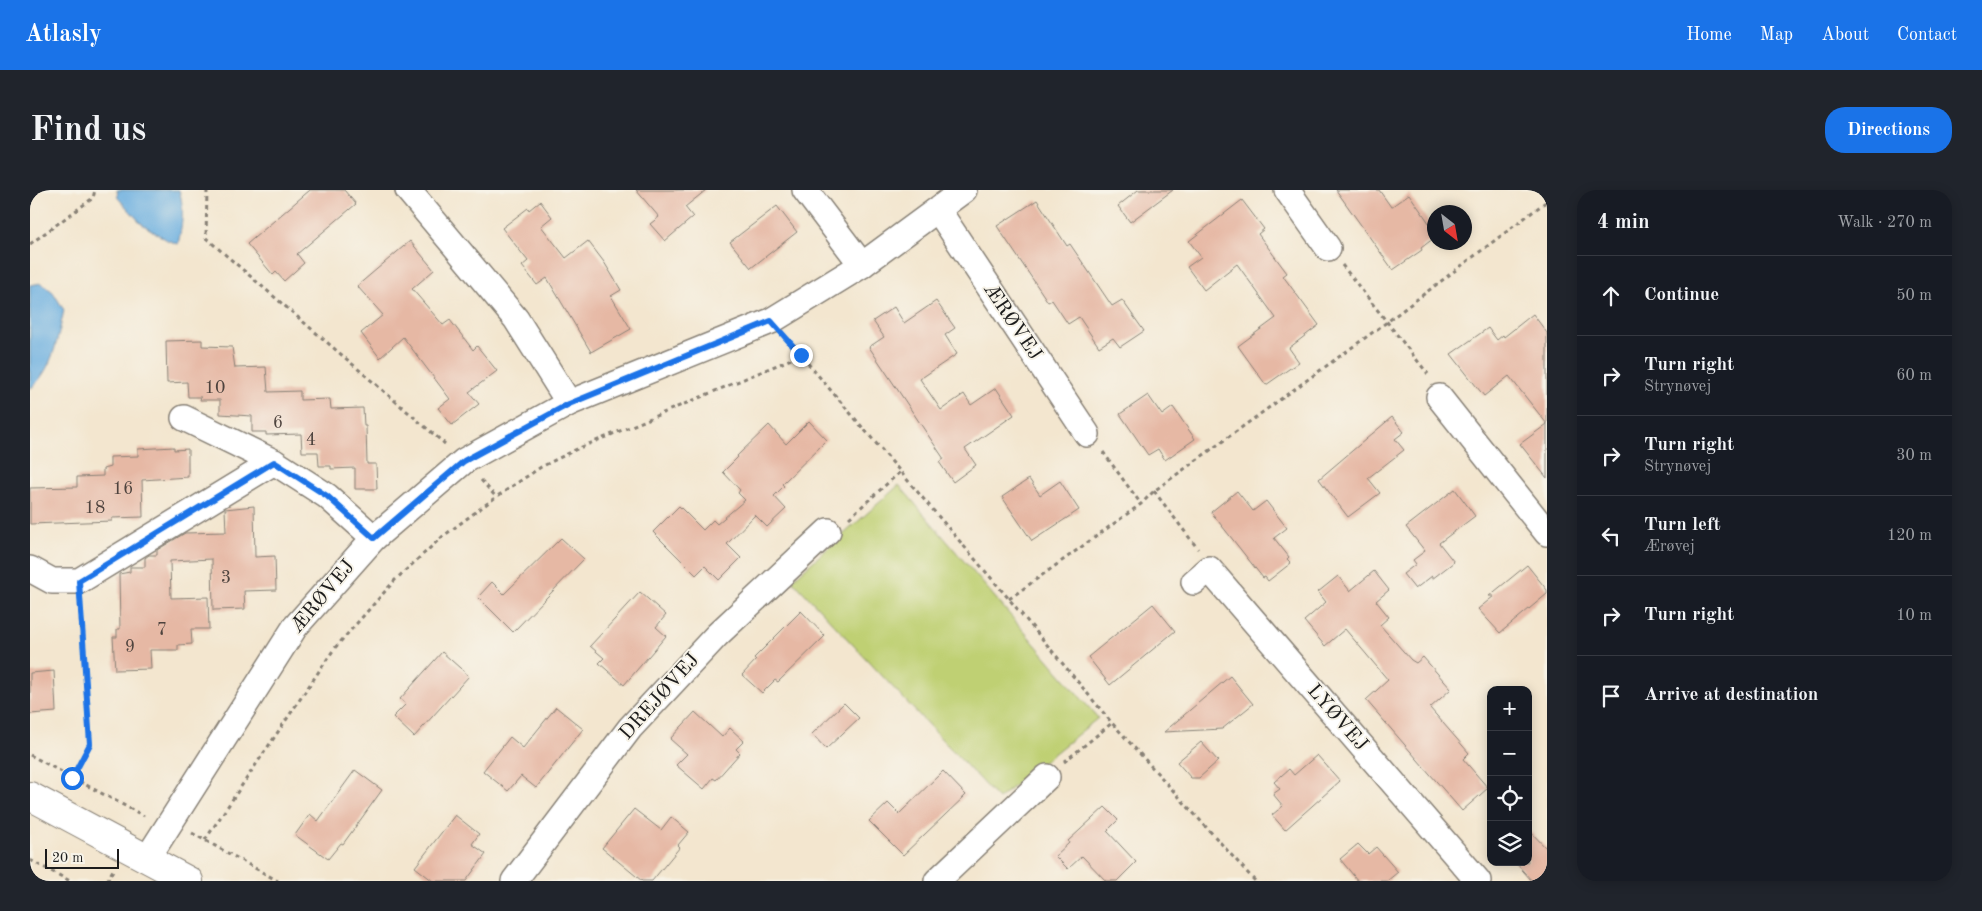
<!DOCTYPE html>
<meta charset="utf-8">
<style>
:root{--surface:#171b24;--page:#20242c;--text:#f1f3f6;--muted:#9ea1a6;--line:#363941;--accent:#1a73e8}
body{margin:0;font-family:"Old Standard TT",serif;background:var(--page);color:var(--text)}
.controls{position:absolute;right:15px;bottom:15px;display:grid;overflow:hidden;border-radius:10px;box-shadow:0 2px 12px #0003}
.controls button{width:45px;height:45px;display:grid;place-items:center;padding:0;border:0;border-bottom:1px solid var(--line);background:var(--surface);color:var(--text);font:25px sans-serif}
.compass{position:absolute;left:1397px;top:15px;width:45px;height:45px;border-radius:50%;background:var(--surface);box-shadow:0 2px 12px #0003;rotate:149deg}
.scale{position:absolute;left:15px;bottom:12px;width:74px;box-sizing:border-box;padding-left:5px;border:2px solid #1c1c1c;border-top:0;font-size:14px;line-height:18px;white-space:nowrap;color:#1c1c1c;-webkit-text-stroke:4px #f7f3e8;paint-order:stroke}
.stop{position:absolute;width:15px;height:15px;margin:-11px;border:4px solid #1a73e8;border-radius:50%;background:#fff}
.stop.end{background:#1a73e8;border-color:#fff;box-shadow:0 1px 5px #0008}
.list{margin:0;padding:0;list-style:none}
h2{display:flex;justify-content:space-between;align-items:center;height:65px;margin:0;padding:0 20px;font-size:21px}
h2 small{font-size:16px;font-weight:400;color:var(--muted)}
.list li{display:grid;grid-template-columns:32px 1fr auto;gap:15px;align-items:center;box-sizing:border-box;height:80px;padding:0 20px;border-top:1px solid var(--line)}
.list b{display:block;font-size:19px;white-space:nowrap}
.list p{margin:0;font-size:16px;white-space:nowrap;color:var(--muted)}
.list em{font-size:16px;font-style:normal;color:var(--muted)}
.icon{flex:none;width:28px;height:28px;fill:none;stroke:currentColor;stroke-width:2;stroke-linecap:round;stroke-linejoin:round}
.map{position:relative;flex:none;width:1517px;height:691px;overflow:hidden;border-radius:20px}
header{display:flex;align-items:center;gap:30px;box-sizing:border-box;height:70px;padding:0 25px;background:var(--accent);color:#fff}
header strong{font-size:24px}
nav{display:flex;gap:28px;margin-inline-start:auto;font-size:18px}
.intro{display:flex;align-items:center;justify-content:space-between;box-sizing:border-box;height:120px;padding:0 30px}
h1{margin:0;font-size:35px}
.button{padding:12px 22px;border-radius:20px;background:var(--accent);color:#fff;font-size:18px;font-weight:700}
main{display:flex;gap:30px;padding:0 30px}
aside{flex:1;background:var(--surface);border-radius:20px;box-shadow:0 2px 12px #0003}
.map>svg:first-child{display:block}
.green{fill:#bfd073;stroke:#6e7648}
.water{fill:#6aafe0;stroke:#43667e}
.building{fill:#e6b8a4}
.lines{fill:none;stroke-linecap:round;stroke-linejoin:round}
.minor-casing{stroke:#888176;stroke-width:28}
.tertiary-casing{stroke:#888176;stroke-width:30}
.path{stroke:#888176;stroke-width:3;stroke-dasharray:4 4;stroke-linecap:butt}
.minor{stroke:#fff;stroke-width:25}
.tertiary{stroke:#fff;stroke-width:28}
.route{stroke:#1a73e8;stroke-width:6}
.labels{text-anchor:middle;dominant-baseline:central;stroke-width:4;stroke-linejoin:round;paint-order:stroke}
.number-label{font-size:18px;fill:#4e433e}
.street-label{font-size:20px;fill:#1c1c1c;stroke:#f7f3e8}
</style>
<header>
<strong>Atlasly</strong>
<nav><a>Home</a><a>Map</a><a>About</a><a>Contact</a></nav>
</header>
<div class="intro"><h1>Find us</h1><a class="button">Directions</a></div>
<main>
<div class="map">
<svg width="1517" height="691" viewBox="0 0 1517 691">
<rect width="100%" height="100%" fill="#f7f3e8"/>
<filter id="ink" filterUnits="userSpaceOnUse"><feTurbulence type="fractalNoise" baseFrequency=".02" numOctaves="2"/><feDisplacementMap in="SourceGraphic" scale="10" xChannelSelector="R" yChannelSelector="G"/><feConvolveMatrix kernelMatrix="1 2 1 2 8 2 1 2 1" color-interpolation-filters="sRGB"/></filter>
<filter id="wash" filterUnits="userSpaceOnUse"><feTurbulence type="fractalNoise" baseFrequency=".0096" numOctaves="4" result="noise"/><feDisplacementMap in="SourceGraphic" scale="20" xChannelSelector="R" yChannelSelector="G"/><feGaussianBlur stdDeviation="1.12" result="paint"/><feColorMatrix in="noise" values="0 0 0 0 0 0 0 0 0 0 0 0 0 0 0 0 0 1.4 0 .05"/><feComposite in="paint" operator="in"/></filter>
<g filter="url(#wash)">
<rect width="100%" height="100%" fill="#f3e6cf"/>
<polygon class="green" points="869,295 1068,528 968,609 762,390"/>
<g class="water">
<path d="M87,0H149C155,18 152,36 148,54L137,50L112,34L88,8Z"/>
<path d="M11,93L23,102L34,120C28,147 23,180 0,199V95Z"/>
</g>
<g id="blocks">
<g class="building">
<polygon points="280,0 314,0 326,14 267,64 274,73 254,91 246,82 243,85 217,54"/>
<polygon points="606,0 676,0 655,17 663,27 635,51 620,34 629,27"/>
<polygon points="1108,0 1143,0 1100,32 1088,16"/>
<polygon points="1306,0 1349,0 1361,17 1379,4 1404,40 1404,48 1391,58 1392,60 1363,80"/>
<polygon points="1007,10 1037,56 1040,54 1082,116 1092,110 1114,141 1090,157 1083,148 1069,157 1049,127 1038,134 1022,110 1018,112 967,36"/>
<polygon points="1212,10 1234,39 1228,44 1257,83 1253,86 1289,135 1259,158 1269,172 1236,195 1208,156 1246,128 1207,74 1174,100 1157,77 1171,67 1159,51"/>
<polygon points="510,11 522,27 511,36 536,68 558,51 574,72 591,100 581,106 601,139 561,162 517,88 507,95 492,76 498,71 472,38 498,18 499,20"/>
<polygon points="747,16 767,42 721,78 700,52"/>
<polygon points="380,51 404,80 382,99 413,135 420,130 443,160 447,156 467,181 439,202 449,214 422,235 408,218 420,209 373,147 350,168 331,143 353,125 327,96"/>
<polygon points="906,111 925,138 915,145 927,164 890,189 911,220 934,204 941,215 966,198 984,225 935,259 946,275 923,292 909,272 914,269 839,157 854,147 843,131 864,117 874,133"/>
<polygon points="1503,124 1517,143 1517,288 1490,254 1517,234 1479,186 1454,206 1421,164 1458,138 1467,150 1473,145 1474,147"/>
<polygon points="172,150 172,156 202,157 205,178 236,177 238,202 270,201 270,210 300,209 301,219 333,218 334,236 336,236 337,274 346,274 347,299 325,299 325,278 301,279 301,276 289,276 288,262 272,262 271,244 236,245 236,242 222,242 222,226 190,224 190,210 170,210 171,207 158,207 157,192 137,193 136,151"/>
<polygon points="1118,205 1132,225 1143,217 1165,249 1135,270 1128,259 1118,265 1090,224"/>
<polygon points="1362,227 1374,242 1365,249 1374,260 1338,288 1350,303 1318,327 1289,289"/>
<polygon points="779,231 797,250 752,294 754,296 744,306 756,319 737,337 725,325 697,354 711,368 689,390 675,376 666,385 623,342 649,316 673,340 683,330 687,334 715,310 708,303 710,300 693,282 708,267 707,266 739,235 756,254"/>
<polygon points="144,257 144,260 158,259 158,287 112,290 113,327 82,328 82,331 0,334 0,298 47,297 47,287 73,286 73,279 80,277 80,267 108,266 108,259"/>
<polygon points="999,289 1010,305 1030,291 1049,320 1002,351 972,307"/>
<polygon points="1425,299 1445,326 1409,353 1424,372 1402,389 1402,386 1385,399 1373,384 1386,374 1383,370 1395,361 1376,337"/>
<polygon points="1207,301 1223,321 1236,311 1257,338 1244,348 1259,367 1257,369 1261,373 1238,391 1235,387 1233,388 1181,322"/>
<polygon points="224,316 225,367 245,366 246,400 214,401 215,419 183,420 182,369 140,371 141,408 178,407 179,439 161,439 162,454 148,455 148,460 120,460 121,479 85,480 83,447 87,447 87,439 90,439 89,384 100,382 100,377 115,377 115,368 119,365 127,365 127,360 155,343 196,342 195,319"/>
<polygon points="531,348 554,369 483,442 448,407 462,392 474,404"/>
<polygon points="1497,375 1517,400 1517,404 1470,443 1448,419 1464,406 1459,406"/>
<polygon points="1344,381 1359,400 1346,411 1359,427 1350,435 1381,470 1386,473 1393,467 1421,499 1400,518 1439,563 1433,569 1458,598 1432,621 1336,510 1358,490 1315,439 1295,456 1274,431 1296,412 1288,402 1308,386 1320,401"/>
<polygon points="610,402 636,425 626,437 636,446 594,495 569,473 574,468 560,456"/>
<polygon points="1123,414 1145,441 1080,495 1058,467"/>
<polygon points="771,421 795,446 748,492 745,490 732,503 712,485 726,470 724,468"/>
<polygon points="412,462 439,486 384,547 363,527 376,514 370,509"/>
<polygon points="24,481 26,522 0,524 0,483"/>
<polygon points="1200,486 1223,514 1192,539 1134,542"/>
<polygon points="814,513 829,528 796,559 782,544"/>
<polygon points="526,517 553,539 506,598 491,586 478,601 453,581 480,547 493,558"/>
<polygon points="665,522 692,547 700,538 714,551 706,559 710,563 686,590 683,588 674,599 646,575 657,564 640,549"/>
<polygon points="1171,552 1188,571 1169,588 1161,588 1147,572"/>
<polygon points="1287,565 1310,591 1255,640 1242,625 1253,616 1243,604 1250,599 1244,592 1259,579 1264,585"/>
<polygon points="325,580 352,600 313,654 311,653 298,669 265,645 280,624 288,631"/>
<polygon points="913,581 936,605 873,665 839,631 858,613 869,624"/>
<polygon points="1075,617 1088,630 1077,641 1106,672 1087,691 1076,691 1052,666 1038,679 1025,666 1039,653 1038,651"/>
<polygon points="604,619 631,640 641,627 659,642 648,655 650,657 622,691 612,691 572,658"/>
<polygon points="425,625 449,644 442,654 456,664 436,691 403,691 385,677"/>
<polygon points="1498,639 1517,659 1517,691 1502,691 1485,672 1498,672"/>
<polygon points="1328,654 1338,664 1346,657 1368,682 1357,691 1328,691 1310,669"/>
</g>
</g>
</g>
<g filter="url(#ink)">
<use href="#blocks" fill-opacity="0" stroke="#888176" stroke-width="1"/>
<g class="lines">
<g class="minor-casing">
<g id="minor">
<polyline points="378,0 486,129 539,213"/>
<polyline points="775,0 832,75"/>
<polyline points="1257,0 1298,58"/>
<polyline points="908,20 1057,244"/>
<polyline points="1409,207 1517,343"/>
<polyline points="154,228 244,272 297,306 344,348"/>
<polyline points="0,379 22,391 49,391 244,272"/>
<polyline points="1164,392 1179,379 1448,691"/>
<polyline points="117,669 265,437 344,348 434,271 539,213 741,131 832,75 934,0"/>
<polyline points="484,691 600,538 687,445 798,341"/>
<polyline points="907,691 1017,587"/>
</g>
</g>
<g class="tertiary-casing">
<polyline id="tertiary" points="0,606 159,691"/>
</g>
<g class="path">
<polyline points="177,0 176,48 415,254"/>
<polyline points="0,54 63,8 65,0"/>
<polyline points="1312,75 1398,184"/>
<polyline points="757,149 979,409 1082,533 1225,691"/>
<polyline points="1073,262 1111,314"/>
<polyline points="451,290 466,307"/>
<polyline points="1124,301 1168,359"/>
<polyline points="819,328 870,282"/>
<polyline points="979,409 1111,314 1124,301 1357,132 1517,11"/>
<polyline points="0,565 114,626"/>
<polyline points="1034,572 1082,533"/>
<polyline points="42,588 60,554 50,414"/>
<polyline points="162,643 248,691"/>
<polyline points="175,650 304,459 365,390 412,347 466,307 511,277 547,259 771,165"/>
<polyline points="0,670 40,691"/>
<polyline points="77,691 83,680"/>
</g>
<use href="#minor" class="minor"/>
<use href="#tertiary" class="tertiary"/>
</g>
</g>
<g class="lines" filter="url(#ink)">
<polyline class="route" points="42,588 60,554 49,391 244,272 297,306 344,348 434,271 539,214 741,131 771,165"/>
</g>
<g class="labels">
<g class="number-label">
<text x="185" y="198">10</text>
<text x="248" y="233">6</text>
<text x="281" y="250">4</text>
<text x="93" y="299">16</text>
<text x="65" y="318">18</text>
<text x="196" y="388">3</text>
<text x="132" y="440">7</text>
<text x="100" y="457">9</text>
</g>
<g class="street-label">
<text transform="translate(982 132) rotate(56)">ÆRØVEJ</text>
<text transform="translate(293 407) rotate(-50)">ÆRØVEJ</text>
<text transform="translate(630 507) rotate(-48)">DREJØVEJ</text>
<text transform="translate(1307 528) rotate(49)">LYØVEJ</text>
</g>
</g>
</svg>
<div class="controls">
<button>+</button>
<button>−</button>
<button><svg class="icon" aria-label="locate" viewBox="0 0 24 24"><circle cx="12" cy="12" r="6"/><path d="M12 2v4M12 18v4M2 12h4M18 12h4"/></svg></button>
<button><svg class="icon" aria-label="layers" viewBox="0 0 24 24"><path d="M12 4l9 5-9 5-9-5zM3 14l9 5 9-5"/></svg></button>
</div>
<svg class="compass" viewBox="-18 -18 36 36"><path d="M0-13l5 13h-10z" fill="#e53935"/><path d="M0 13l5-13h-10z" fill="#9ea1a6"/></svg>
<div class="scale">20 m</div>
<div class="stop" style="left:42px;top:588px"></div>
<div class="stop end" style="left:771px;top:165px"></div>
</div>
<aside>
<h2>4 min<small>Walk · 270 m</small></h2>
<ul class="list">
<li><svg class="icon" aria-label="ahead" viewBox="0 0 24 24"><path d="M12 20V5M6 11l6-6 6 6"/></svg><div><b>Continue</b></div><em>50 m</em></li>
<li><svg class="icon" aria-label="right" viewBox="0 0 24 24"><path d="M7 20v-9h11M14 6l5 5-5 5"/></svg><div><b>Turn right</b><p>Strynøvej</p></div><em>60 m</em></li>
<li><svg class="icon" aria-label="right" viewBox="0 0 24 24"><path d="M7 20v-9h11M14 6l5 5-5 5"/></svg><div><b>Turn right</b><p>Strynøvej</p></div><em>30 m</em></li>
<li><svg class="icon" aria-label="left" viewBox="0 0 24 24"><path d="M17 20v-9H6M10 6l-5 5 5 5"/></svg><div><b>Turn left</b><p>Ærøvej</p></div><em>120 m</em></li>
<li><svg class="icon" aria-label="right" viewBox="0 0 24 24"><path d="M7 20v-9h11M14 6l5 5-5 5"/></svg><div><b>Turn right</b></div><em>10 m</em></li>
<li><svg class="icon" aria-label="arrive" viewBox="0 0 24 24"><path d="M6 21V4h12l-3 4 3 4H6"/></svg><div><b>Arrive at destination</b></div></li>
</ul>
</aside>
</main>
